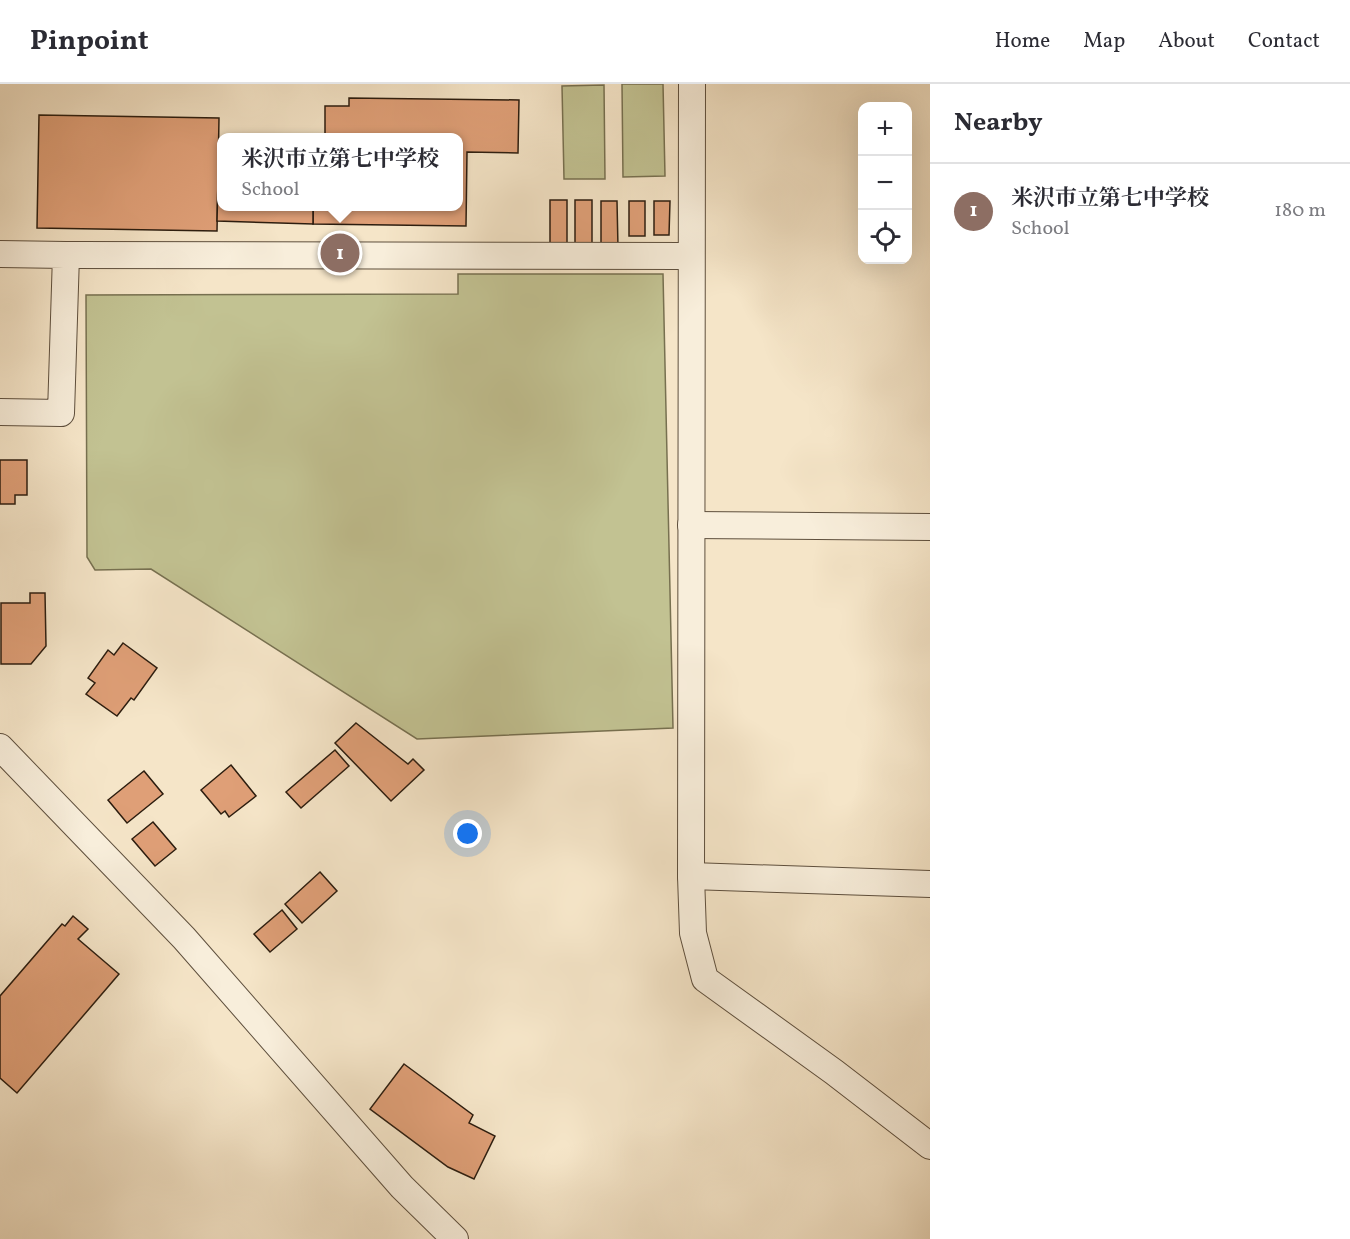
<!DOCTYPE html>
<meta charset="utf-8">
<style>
:root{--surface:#fff;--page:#f2f2f3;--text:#2b2b33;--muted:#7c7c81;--line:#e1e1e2;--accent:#0f766e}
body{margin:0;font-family:Vollkorn,"Noto Serif JP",serif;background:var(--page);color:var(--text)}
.controls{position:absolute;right:18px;top:18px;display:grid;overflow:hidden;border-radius:12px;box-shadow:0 6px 24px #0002}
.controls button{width:54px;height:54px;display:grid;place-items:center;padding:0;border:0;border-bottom:2px solid var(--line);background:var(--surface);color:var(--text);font:30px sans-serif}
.you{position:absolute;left:468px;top:750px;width:21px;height:21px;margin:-15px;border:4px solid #fff;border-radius:50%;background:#1a73e8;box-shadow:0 0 0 9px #1a73e833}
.badge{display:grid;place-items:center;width:39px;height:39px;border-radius:50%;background:var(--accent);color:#fff;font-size:20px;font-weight:700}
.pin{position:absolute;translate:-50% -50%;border:3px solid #fff;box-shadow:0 2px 6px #0006}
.popup{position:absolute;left:217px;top:49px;width:246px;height:78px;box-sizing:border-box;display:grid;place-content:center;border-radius:12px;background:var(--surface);filter:drop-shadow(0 2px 4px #0005);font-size:20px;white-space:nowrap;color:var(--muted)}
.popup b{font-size:22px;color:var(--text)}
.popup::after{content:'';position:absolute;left:50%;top:100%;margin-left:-12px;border:12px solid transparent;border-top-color:var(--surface)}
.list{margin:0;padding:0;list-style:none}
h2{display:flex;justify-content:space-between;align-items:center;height:78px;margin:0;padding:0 24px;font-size:26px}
h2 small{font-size:20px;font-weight:400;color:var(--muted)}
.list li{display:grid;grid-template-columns:39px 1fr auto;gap:18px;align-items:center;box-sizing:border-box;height:96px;padding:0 24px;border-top:2px solid var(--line)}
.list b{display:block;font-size:22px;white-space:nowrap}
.list p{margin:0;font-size:20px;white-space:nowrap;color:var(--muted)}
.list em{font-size:20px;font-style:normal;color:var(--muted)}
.icon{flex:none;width:33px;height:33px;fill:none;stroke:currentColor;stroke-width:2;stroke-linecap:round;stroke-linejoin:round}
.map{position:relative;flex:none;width:930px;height:1155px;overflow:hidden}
header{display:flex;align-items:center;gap:36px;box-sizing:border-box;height:84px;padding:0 30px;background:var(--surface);border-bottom:2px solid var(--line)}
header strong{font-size:28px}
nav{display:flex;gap:33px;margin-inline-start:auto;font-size:21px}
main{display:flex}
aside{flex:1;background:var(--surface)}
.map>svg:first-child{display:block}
.green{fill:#c2c292;stroke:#777050;stroke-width:1.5}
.building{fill:#df9f77;stroke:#2c1d0f;stroke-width:1.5}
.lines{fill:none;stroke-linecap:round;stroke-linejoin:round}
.minor-casing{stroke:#5e4f3d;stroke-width:28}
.minor{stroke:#f8eedb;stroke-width:26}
</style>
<header>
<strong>Pinpoint</strong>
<nav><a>Home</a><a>Map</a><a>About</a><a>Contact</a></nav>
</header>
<main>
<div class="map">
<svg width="930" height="1155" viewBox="0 0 930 1155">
<rect width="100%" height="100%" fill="#f5e5c8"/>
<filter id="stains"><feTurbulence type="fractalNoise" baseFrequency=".00333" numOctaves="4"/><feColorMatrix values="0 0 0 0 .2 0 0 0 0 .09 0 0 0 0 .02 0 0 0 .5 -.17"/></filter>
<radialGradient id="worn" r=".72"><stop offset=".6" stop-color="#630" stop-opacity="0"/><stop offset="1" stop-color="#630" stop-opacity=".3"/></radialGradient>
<g class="green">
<polygon points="622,0 663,0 665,92 623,93"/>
<polygon points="604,1 605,95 564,95 562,2"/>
<polygon points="458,190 663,190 673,644 417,655 151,485 95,486 87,473 86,211 458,210"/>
</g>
<g class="building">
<polygon points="349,14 519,16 518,69 467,68 466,142 313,140 313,122 458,122 458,54 345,54 345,51 325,51 325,22 349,22"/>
<polygon points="39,31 219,34 217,147 37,144"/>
<polygon points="218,97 222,97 222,122 313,122 313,140 217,137"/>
<rect x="550" y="116" width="17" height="46"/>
<rect x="575" y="116" width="17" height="46"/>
<polygon points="601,117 617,117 618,164 601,164"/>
<rect x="629" y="117" width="16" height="35"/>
<polygon points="654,117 670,117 669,151 654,151"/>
<polygon points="0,376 27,376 27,411 15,411 15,420 0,420"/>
<polygon points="30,509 45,509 46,562 31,580 1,580 1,519 30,519"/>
<polygon points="123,559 157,584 134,616 131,614 117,632 86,610 95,599 88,594 108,566 114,571"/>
<polygon points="356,639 408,680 413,675 424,686 391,717 335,659"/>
<polygon points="335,666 349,682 301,724 286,708"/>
<polygon points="231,681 256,712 229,733 225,727 221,730 201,706"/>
<polygon points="144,687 163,710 127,739 108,716"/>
<polygon points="153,738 176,765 155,782 132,755"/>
<polygon points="320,788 337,807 302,839 285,820"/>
<polygon points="282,826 297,845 270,868 254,850"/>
<polygon points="73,832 88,845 78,855 119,890 17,1009 0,994 0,912 62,840 65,842"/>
<polygon points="404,980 473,1031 469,1039 495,1052 474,1095 448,1083 370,1025"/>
</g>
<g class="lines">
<g class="minor-casing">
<g id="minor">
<polyline points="692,0 691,792 693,849 705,895 834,988 930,1062"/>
<polyline points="0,170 66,171 61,329 0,328"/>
<polyline points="66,171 691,172"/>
<polyline points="691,441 930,443"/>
<polyline points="0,663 184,854 402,1103 455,1155"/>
<polyline points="691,792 930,800"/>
</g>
</g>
<use href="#minor" class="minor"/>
</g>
<rect width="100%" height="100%" filter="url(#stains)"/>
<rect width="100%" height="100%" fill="url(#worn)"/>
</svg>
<div class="controls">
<button>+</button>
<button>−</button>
<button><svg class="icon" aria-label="locate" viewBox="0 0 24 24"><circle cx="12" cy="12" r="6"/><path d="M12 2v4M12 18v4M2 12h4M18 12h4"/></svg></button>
</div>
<div class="you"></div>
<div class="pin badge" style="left:340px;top:169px;background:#8d6e63">1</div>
<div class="popup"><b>米沢市立第七中学校</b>School</div>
</div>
<aside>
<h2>Nearby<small></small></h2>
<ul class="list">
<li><span class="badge" style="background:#8d6e63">1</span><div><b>米沢市立第七中学校</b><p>School</p></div><em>180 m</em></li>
</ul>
</aside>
</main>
